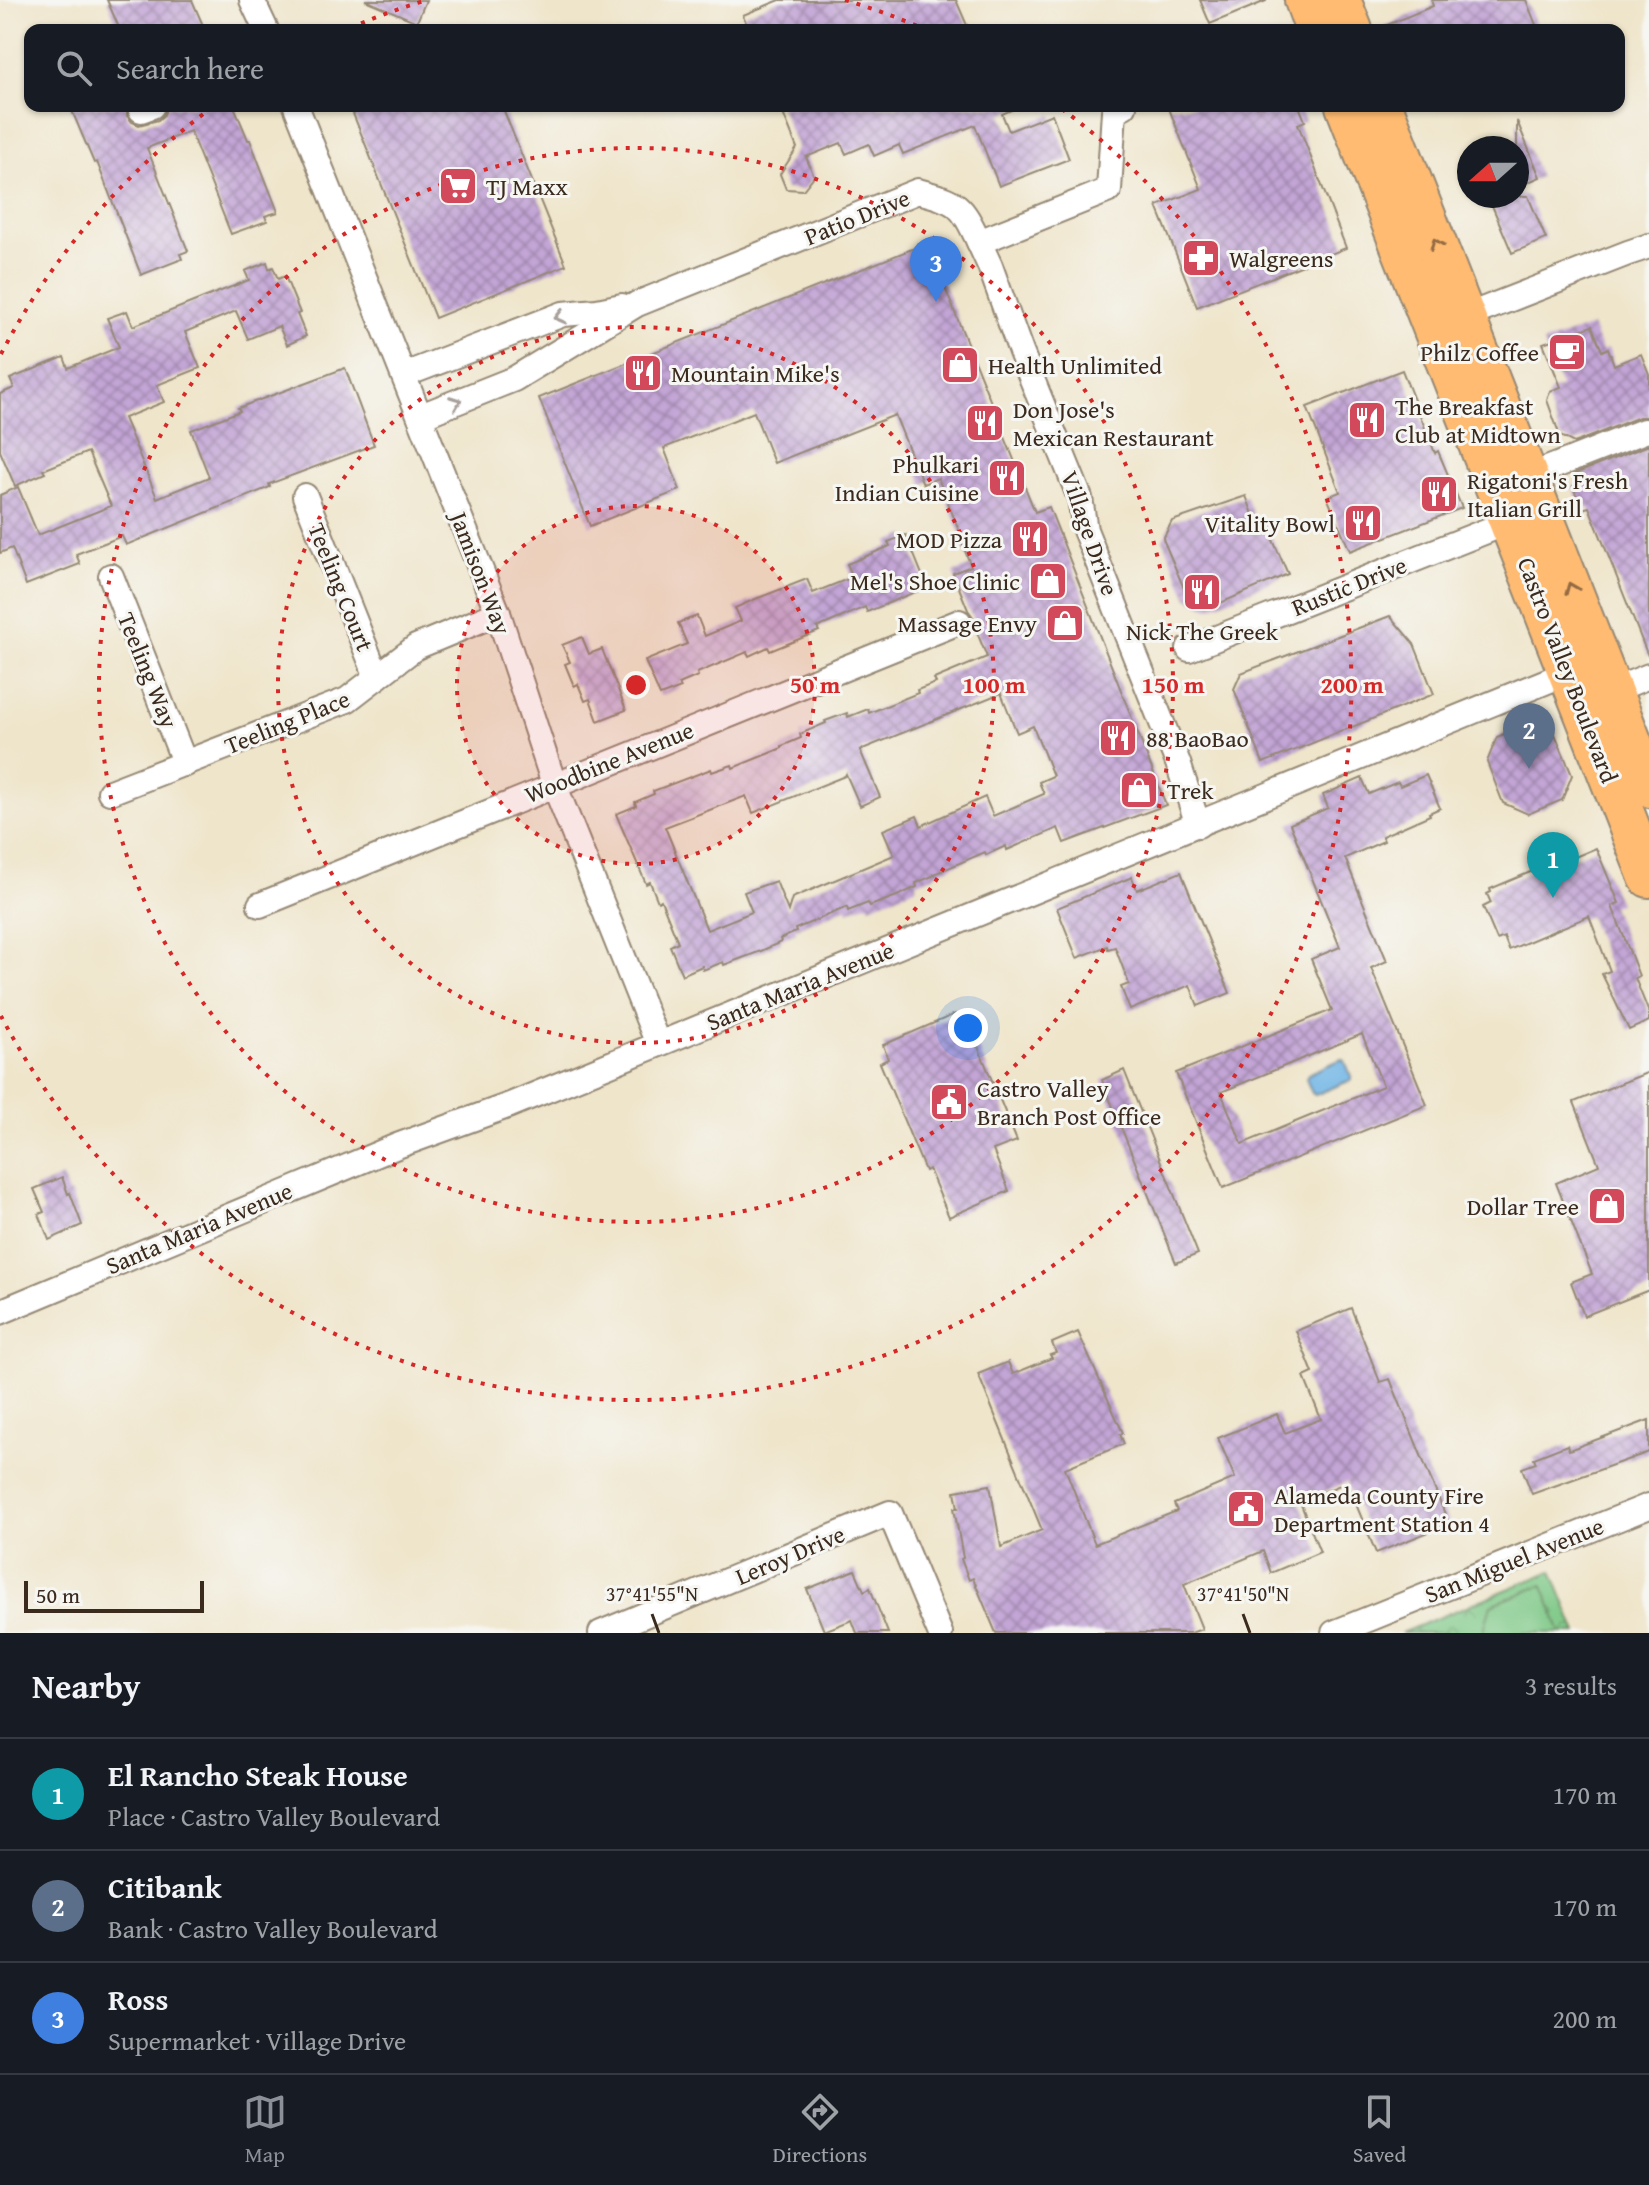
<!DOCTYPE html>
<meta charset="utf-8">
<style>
:root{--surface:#171b24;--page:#20242c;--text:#f1f3f6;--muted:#9ea1a6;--line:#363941;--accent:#8c9099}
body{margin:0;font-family:"Gentium Book Plus",serif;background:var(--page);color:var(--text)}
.compass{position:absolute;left:1457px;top:136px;width:72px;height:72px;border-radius:50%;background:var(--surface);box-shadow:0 2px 6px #0004;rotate:249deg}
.scale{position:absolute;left:24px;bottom:20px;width:180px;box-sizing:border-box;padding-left:8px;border:4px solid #3b2a1e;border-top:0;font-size:22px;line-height:28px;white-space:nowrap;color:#3b2a1e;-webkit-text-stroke:6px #f6f6f2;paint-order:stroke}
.you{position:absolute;left:968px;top:1028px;width:28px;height:28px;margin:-20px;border:6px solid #fff;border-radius:50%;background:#1a73e8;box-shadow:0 0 0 12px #1a73e833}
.badge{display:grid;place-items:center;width:52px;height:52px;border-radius:50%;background:var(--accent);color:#fff;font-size:26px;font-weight:700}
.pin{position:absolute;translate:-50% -66px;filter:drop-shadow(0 2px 4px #0008)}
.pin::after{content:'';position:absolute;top:42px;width:28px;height:24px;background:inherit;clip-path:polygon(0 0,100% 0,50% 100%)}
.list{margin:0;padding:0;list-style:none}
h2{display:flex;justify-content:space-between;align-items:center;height:104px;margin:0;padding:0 32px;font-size:34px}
h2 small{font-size:26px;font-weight:400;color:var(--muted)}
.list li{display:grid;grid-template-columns:52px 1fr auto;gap:24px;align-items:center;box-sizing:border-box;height:112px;padding:0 32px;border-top:2px solid var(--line)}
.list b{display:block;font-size:30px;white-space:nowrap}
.list p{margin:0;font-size:26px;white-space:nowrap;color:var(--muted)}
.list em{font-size:26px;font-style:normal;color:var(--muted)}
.icon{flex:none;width:44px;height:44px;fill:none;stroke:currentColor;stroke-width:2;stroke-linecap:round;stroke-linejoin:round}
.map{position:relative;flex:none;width:1649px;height:1633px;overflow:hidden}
.search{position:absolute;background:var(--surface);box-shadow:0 2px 6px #0004;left:24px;right:24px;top:24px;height:88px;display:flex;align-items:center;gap:20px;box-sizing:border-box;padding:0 28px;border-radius:16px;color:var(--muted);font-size:30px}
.sheet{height:440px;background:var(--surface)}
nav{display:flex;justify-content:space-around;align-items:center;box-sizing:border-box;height:112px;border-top:2px solid var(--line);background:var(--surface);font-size:22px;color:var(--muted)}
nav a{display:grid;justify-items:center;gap:4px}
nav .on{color:var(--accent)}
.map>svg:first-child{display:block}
.park{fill:url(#park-crowns);stroke:#5c7852;stroke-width:2}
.pitch{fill:#7cc785;stroke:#5c7852;stroke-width:2}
.water{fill:#6eb4e5;stroke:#546f82;stroke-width:2}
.building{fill:url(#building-cross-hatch);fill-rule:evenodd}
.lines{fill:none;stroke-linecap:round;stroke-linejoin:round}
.street-casing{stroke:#958874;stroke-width:28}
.primary-casing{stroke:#958874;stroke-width:44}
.street{stroke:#fff;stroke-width:24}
.primary{stroke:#ffbb71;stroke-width:40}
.oneway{stroke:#936b43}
.oneway2{stroke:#a79f9a}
.ticks{fill:none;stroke:#3b2a1e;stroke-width:3}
.ring{fill:none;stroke:#d62828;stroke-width:4;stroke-dasharray:4 8}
.labels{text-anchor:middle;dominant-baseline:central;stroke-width:6;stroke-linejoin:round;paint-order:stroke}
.poi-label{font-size:24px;fill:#3b2a1e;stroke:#f6f6f2;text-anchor:start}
.street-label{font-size:24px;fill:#3b2a1e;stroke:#f6f6f2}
.ticks-label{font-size:20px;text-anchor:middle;fill:#3b2a1e;stroke:#f6f6f2;stroke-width:6;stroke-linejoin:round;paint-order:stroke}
.centre{fill:#d62828;stroke:#f6f6f2;stroke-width:4}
.ring-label{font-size:24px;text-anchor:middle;font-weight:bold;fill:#d62828;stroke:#f6f6f2;stroke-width:6;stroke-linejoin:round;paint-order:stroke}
</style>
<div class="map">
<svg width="1649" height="1633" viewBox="0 0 1649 1633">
<defs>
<pattern id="park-crowns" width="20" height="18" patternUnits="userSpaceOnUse" patternTransform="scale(2)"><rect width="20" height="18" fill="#7cc785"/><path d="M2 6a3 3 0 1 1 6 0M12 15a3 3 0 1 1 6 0" fill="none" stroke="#67a26c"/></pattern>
<pattern id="building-cross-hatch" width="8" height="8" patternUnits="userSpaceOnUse" patternTransform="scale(2)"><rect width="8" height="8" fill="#c3a5d6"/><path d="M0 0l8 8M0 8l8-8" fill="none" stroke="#a087ad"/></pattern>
</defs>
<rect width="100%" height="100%" fill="#f6f6f2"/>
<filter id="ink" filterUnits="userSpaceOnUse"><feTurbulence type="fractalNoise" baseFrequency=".0125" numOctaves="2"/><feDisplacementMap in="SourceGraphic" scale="16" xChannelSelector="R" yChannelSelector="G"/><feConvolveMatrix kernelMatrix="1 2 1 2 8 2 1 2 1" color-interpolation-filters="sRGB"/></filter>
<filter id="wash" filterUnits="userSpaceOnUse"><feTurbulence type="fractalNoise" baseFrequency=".006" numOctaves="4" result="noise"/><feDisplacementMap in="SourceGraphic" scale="32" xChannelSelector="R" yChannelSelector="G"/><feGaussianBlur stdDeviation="1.8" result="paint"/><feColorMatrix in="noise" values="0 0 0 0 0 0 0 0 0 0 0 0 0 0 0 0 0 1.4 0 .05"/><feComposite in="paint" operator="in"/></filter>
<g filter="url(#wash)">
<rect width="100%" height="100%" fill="#efe5cb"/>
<polygon class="park" points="1552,1571 1577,1633 1401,1633"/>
<polygon class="pitch" points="1543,1585 1561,1633 1483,1633 1491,1605"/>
<polygon class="water" points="1342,1059 1345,1061 1351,1076 1351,1080 1315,1095 1312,1093 1306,1079 1308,1074"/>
<g id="blocks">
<g class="building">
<polygon points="107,0 192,0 205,30 120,30"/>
<polygon points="365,0 426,0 417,22"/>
<polygon points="780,0 956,0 969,30 749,30 743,15"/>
<polygon points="1200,0 1266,0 1266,1 1210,24"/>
<polygon points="1431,0 1526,0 1538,30 1375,30 1433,6"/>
<polygon points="70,106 127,106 127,116 132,122 139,125 158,120 164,115 167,106 234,106 248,140 250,140 278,212 265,216 267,221 231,234 190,131 147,148 188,251 180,254 182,259 141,275 97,162 94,163"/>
<polygon points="350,106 502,106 566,265 435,318"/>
<polygon points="780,106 1020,106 1002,114 1009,131 1052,114 1069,159 999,186 975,125 903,154 899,145 874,156 869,144 846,154 841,143 806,157 814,176 803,190 786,189 780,174 797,148"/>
<polygon points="1168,106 1299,106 1305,121 1298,124 1346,248 1197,307 1157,206 1201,189"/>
<polygon points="1517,121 1540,177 1517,187"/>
<polygon points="1488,196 1528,196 1546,239 1512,253"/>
<path d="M927,243L1035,512L1049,507L1166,805L1064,843L1058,828L1007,850L1006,846L986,855L985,852L934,874L935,875L916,883L917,887L897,896L870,906L868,903L848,911L847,907L795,929L796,932L780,939L781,942L761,951L724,965L723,962L703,970L702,966L682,975L670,946L678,942L661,900L658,902L650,882L646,884L616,814L636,806L635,802L654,794L653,791L711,769L712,772L732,765L733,768L782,748V746L801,738L800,734L826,723L825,721L847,713L848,717L868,709L869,713L918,693L917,690L936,683L934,679L987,657L974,625L973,617L968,610L953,573L971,566L961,541L963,540L938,478L923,484L895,415L774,463L754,412L664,448L680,490L590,526L539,398ZM1001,693L1017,733L1033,726L1053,776L1039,782L1044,794L993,816L985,797L921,826L917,816L883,830L894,855L792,898L788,911L776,881L744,892L752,912L707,930L665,827L746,796L753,813L845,776L846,774L860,806L880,797L860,750Z"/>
<polygon points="267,262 269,269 273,267 278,279 285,276 300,313 297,314 306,336 287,345 279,326 248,339 236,311 185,332 200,368 157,385 164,402 124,418 157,498 209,477 191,430 240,411 238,408 345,368 374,445 269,484 270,487 126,545 122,536 76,554 80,564 26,585 12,548 0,553 0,495 18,487 38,535 111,506 88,452 43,470 45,473 15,486 0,451 0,394 14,388 10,379 64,357 68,368 119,347 107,318 127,311 133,326 249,280 245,271"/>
<polygon points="1592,326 1602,351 1608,348 1614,365 1641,354 1649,374 1649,417 1639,417 1574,443 1560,436 1547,400 1550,391 1561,387 1543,343"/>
<polygon points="1402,370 1435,453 1438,451 1462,508 1350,551 1327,497 1340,492 1307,407"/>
<polygon points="1649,445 1649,655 1648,656 1589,507 1582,509 1573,487 1579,485 1575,474"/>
<polygon points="1246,496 1257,524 1265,522 1288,574 1209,608 1188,598 1163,539 1172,521"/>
<polygon points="906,535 927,587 867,612 865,607 817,628 819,631 770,651 768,647 749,656 747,652 697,673 698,676 679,684 681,688 660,696 645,661 687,644 678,623 697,616 705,636 741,621 735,608 753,600 807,579 813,593 853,577 847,564 890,546 888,542"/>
<polygon points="1390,616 1414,644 1434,694 1263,763 1234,689 1241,673"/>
<polygon points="582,637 589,654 602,649 626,710 598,721 590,699 585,701 578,684 574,686 565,664 570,662 562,645"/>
<polygon points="1530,723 1555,734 1572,775 1562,800 1528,814 1503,803 1487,762 1497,737"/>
<path d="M1426,775L1440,808L1429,813L1430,815L1382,836L1384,841L1345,858L1387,961L1371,968L1427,1105L1223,1188L1176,1073L1332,1010L1311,959L1340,947L1290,824L1328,808L1323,795L1362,778L1369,794L1398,782L1400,786ZM1362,1034L1383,1086L1242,1144L1221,1092Z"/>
<polygon points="1562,846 1568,860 1596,848 1619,903 1612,906 1639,976 1635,978 1649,1013 1649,1021 1629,1030 1602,974 1610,971 1589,916 1509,950 1504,937 1497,940 1483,907 1491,903 1487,894 1491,892 1490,889 1533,871 1529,861"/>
<polygon points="1181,872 1230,993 1198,1006 1190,985 1130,1010 1121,987 1129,984 1115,947 1108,949 1107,946 1077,958 1057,908 1132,877 1137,890"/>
<polygon points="955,1014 961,1031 970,1027 1017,1141 993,1150 1009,1191 949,1217 929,1169 925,1171 880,1063 888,1059 883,1045"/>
<polygon points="1124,1070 1198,1254 1176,1263 1102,1080"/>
<polygon points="1649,1072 1649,1290 1584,1316 1571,1282 1592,1274 1556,1183 1599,1165 1574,1102"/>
<polygon points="62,1177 68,1194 70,1193 82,1225 49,1240 39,1214 44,1212 34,1189"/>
<polygon points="1351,1308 1380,1382 1390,1379 1449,1524 1376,1553 1347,1482 1300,1502 1320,1552 1271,1573 1263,1551 1184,1584 1202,1629 1191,1633 996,1633 973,1578 969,1580 961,1559 963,1558 954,1508 958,1508 955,1491 990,1485 1001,1547 1042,1530 978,1374 1008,1362 1013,1374 1052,1358 1050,1355 1056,1353 1052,1343 1078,1332 1123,1433 1120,1434 1124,1444 1065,1468 1095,1544 1177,1511 1174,1504 1235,1478 1218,1438 1277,1414 1285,1433 1321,1419 1304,1377 1313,1373 1296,1331"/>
<polygon points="1649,1420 1649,1452 1532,1494 1522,1468 1536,1463 1534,1458 1567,1445 1569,1450"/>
<polygon points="855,1570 864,1591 870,1588 888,1633 857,1633 852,1620 824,1631 807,1589"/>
</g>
</g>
</g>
<g filter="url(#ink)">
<use href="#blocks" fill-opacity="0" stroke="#958874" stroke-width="2"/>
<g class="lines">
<g class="street-casing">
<g id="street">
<polyline points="252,0 266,30"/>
<polyline points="296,106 498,613 554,784 658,1044"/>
<polyline points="141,110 152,106"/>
<polyline points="979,242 990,266 1021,352 1080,498 1085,530 1178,763 1198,825"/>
<polyline points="1454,321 1628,253 1649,246"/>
<polyline points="404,375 563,314 597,311 622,306"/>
<path d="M421,416L514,379L637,304L918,191C958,202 961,203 979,242L1109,190L1114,111L1124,106"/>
<polyline points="1527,477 1644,431"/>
<polyline points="305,496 377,677"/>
<polyline points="111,576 185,764"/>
<polyline points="1189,649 1509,522"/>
<polyline points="1611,691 1649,676"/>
<polyline points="110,792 347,700 416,647 498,613"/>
<polyline points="260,905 959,622"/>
<polyline points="0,1312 397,1146 510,1105 1579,668"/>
<polyline points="601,1633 890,1513 940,1633"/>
<polyline points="1334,1633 1649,1506"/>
</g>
</g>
<g class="primary-casing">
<g id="primary">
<polyline points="1305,0 1316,30"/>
<polyline points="1340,0 1352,30"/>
<polyline points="1346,106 1649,877"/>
<polyline points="1382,106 1649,787"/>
</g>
</g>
<use href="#street" class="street"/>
<use href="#primary" class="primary"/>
</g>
<defs><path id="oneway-chevron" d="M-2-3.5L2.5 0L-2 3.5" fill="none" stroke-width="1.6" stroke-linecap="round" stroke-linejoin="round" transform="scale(2)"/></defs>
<g class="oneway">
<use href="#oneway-chevron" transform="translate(1436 244) rotate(-111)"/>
<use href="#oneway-chevron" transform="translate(1571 588) rotate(-112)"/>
</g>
<g class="oneway2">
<use href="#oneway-chevron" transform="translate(560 317) rotate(166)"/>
<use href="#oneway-chevron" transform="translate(456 402) rotate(-21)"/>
</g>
</g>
<path class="ticks" d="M652,1614L659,1633M1243,1614L1250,1633"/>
<circle cx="636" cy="685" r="179" fill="#d62828" fill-opacity=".12"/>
<g class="ring">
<circle cx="636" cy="685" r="179"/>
<circle cx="636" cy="685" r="358"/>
<circle cx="636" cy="685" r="537"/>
<path d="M1 354A716 716 0 0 1 210 109M350 28A716 716 0 0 1 427 0M845 0A716 716 0 0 1 922 28M1062 109A716 716 0 1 1 1 1016"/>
</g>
<defs>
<g id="supermarket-square" transform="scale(2)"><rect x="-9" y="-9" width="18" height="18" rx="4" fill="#d1495b" stroke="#f6f6f2"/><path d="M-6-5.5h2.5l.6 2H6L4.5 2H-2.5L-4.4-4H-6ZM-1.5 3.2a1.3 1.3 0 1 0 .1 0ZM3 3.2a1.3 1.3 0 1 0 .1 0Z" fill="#fff"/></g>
<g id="pharmacy-square" transform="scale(2)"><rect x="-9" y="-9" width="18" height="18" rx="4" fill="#d1495b" stroke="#f6f6f2"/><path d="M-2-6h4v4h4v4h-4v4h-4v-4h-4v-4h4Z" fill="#fff"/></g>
<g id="cafe-square" transform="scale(2)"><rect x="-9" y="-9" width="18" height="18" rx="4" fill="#d1495b" stroke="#f6f6f2"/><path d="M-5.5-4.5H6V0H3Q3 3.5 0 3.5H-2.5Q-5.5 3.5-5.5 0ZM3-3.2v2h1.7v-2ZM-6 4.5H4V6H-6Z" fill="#fff"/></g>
<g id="shop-square" transform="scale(2)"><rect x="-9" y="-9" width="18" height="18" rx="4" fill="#d1495b" stroke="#f6f6f2"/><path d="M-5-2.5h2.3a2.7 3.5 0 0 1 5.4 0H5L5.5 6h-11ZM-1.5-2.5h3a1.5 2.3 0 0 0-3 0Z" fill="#fff"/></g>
<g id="restaurant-square" transform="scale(2)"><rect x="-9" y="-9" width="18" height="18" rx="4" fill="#d1495b" stroke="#f6f6f2"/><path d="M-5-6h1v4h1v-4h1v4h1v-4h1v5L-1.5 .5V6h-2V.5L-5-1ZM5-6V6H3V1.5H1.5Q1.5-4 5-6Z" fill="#fff"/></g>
<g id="civic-square" transform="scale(2)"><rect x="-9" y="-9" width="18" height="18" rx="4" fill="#d1495b" stroke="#f6f6f2"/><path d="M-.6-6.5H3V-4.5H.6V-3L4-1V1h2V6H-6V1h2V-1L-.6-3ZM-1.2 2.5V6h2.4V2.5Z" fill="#fff"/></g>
</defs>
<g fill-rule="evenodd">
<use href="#supermarket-square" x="458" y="186"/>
<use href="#pharmacy-square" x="1201" y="258"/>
<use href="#cafe-square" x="1567" y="352"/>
<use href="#shop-square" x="960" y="365"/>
<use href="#restaurant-square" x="643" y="373"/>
<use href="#restaurant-square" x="1367" y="420"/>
<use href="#restaurant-square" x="985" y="423"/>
<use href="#restaurant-square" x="1007" y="478"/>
<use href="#restaurant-square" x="1439" y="494"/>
<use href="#restaurant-square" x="1363" y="523"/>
<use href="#restaurant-square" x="1030" y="539"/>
<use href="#shop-square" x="1048" y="581"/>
<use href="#restaurant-square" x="1202" y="592"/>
<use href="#shop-square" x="1065" y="623"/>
<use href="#restaurant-square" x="1118" y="738"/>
<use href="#shop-square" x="1139" y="790"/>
<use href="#civic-square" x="949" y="1102"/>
<use href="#shop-square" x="1607" y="1206"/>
<use href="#civic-square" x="1246" y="1509"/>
</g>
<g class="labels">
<g class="poi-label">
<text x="486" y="186">TJ Maxx</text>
<text x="1229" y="258">Walgreens</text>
<text x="1539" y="352" text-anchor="end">Philz Coffee</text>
<text x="988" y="365">Health Unlimited</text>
<text x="671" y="373">Mountain Mike's</text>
<text x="1395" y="406">The Breakfast<tspan x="1395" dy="28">Club at Midtown</tspan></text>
<text x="1013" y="409">Don Jose's<tspan x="1013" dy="28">Mexican Restaurant</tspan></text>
<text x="979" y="464" text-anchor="end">Phulkari<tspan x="979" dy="28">Indian Cuisine</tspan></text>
<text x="1467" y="480">Rigatoni's Fresh<tspan x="1467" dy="28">Italian Grill</tspan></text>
<text x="1335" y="523" text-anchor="end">Vitality Bowl</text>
<text x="1002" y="539" text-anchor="end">MOD Pizza</text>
<text x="1020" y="581" text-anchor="end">Mel's Shoe Clinic</text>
<text x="1037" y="623" text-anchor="end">Massage Envy</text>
<text x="1202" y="631" text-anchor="middle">Nick The Greek</text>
<text x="1146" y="738">88 BaoBao</text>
<text x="1167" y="790">Trek</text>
<text x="977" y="1088">Castro Valley<tspan x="977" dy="28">Branch Post Office</tspan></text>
<text x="1579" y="1206" text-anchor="end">Dollar Tree</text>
<text x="1274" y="1495">Alameda County Fire<tspan x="1274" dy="28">Department Station 4</tspan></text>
</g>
<g class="street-label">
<text transform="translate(857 217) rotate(-22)">Patio Drive</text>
<text transform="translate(1090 533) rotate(71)">Village Drive</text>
<text transform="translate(481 573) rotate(69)">Jamison Way</text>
<text transform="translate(1349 586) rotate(-22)">Rustic Drive</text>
<text transform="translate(341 587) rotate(68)">Teeling Court</text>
<text transform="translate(148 670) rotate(68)">Teeling Way</text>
<text transform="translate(1568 670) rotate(69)">Castro Valley Boulevard</text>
<text transform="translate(287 722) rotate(-22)">Teeling Place</text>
<text transform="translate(609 762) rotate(-22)">Woodbine Avenue</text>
<text transform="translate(800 986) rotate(-22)">Santa Maria Avenue</text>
<text transform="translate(199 1228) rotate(-23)">Santa Maria Avenue</text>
<text transform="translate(790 1555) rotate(-23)">Leroy Drive</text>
<text transform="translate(1514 1560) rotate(-22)">San Miguel Avenue</text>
</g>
</g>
<g class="ticks-label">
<text x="652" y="1601">37°41'55"N</text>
<text x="1243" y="1601">37°41'50"N</text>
</g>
<circle cx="636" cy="685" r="12" class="centre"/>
<g class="ring-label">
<text x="815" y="693">50 m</text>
<text x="994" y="693">100 m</text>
<text x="1173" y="693">150 m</text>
<text x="1352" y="693">200 m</text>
</g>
</svg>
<svg class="compass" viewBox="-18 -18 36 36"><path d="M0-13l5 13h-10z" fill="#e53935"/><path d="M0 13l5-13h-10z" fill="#9ea1a6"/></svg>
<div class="scale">50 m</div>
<div class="you"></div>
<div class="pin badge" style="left:1553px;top:898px;background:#0f9aa8">1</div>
<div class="pin badge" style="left:1529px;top:769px;background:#5c6f8a">2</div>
<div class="pin badge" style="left:936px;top:302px;background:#3f7fe0">3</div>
<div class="search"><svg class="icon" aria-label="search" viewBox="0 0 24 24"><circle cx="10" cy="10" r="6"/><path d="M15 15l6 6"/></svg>Search here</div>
</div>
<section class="sheet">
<h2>Nearby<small>3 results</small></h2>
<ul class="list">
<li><span class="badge" style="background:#0f9aa8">1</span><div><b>El Rancho Steak House</b><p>Place · Castro Valley Boulevard</p></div><em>170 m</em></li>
<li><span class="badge" style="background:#5c6f8a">2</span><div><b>Citibank</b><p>Bank · Castro Valley Boulevard</p></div><em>170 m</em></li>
<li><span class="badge" style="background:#3f7fe0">3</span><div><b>Ross</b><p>Supermarket · Village Drive</p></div><em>200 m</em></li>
</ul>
</section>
<nav>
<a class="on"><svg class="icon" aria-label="map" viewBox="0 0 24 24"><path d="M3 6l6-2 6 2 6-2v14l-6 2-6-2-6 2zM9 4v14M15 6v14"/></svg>Map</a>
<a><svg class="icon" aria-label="directions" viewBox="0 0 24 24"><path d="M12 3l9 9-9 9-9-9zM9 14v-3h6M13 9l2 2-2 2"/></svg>Directions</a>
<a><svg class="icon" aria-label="saved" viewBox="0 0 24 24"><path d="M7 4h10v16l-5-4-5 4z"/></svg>Saved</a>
</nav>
